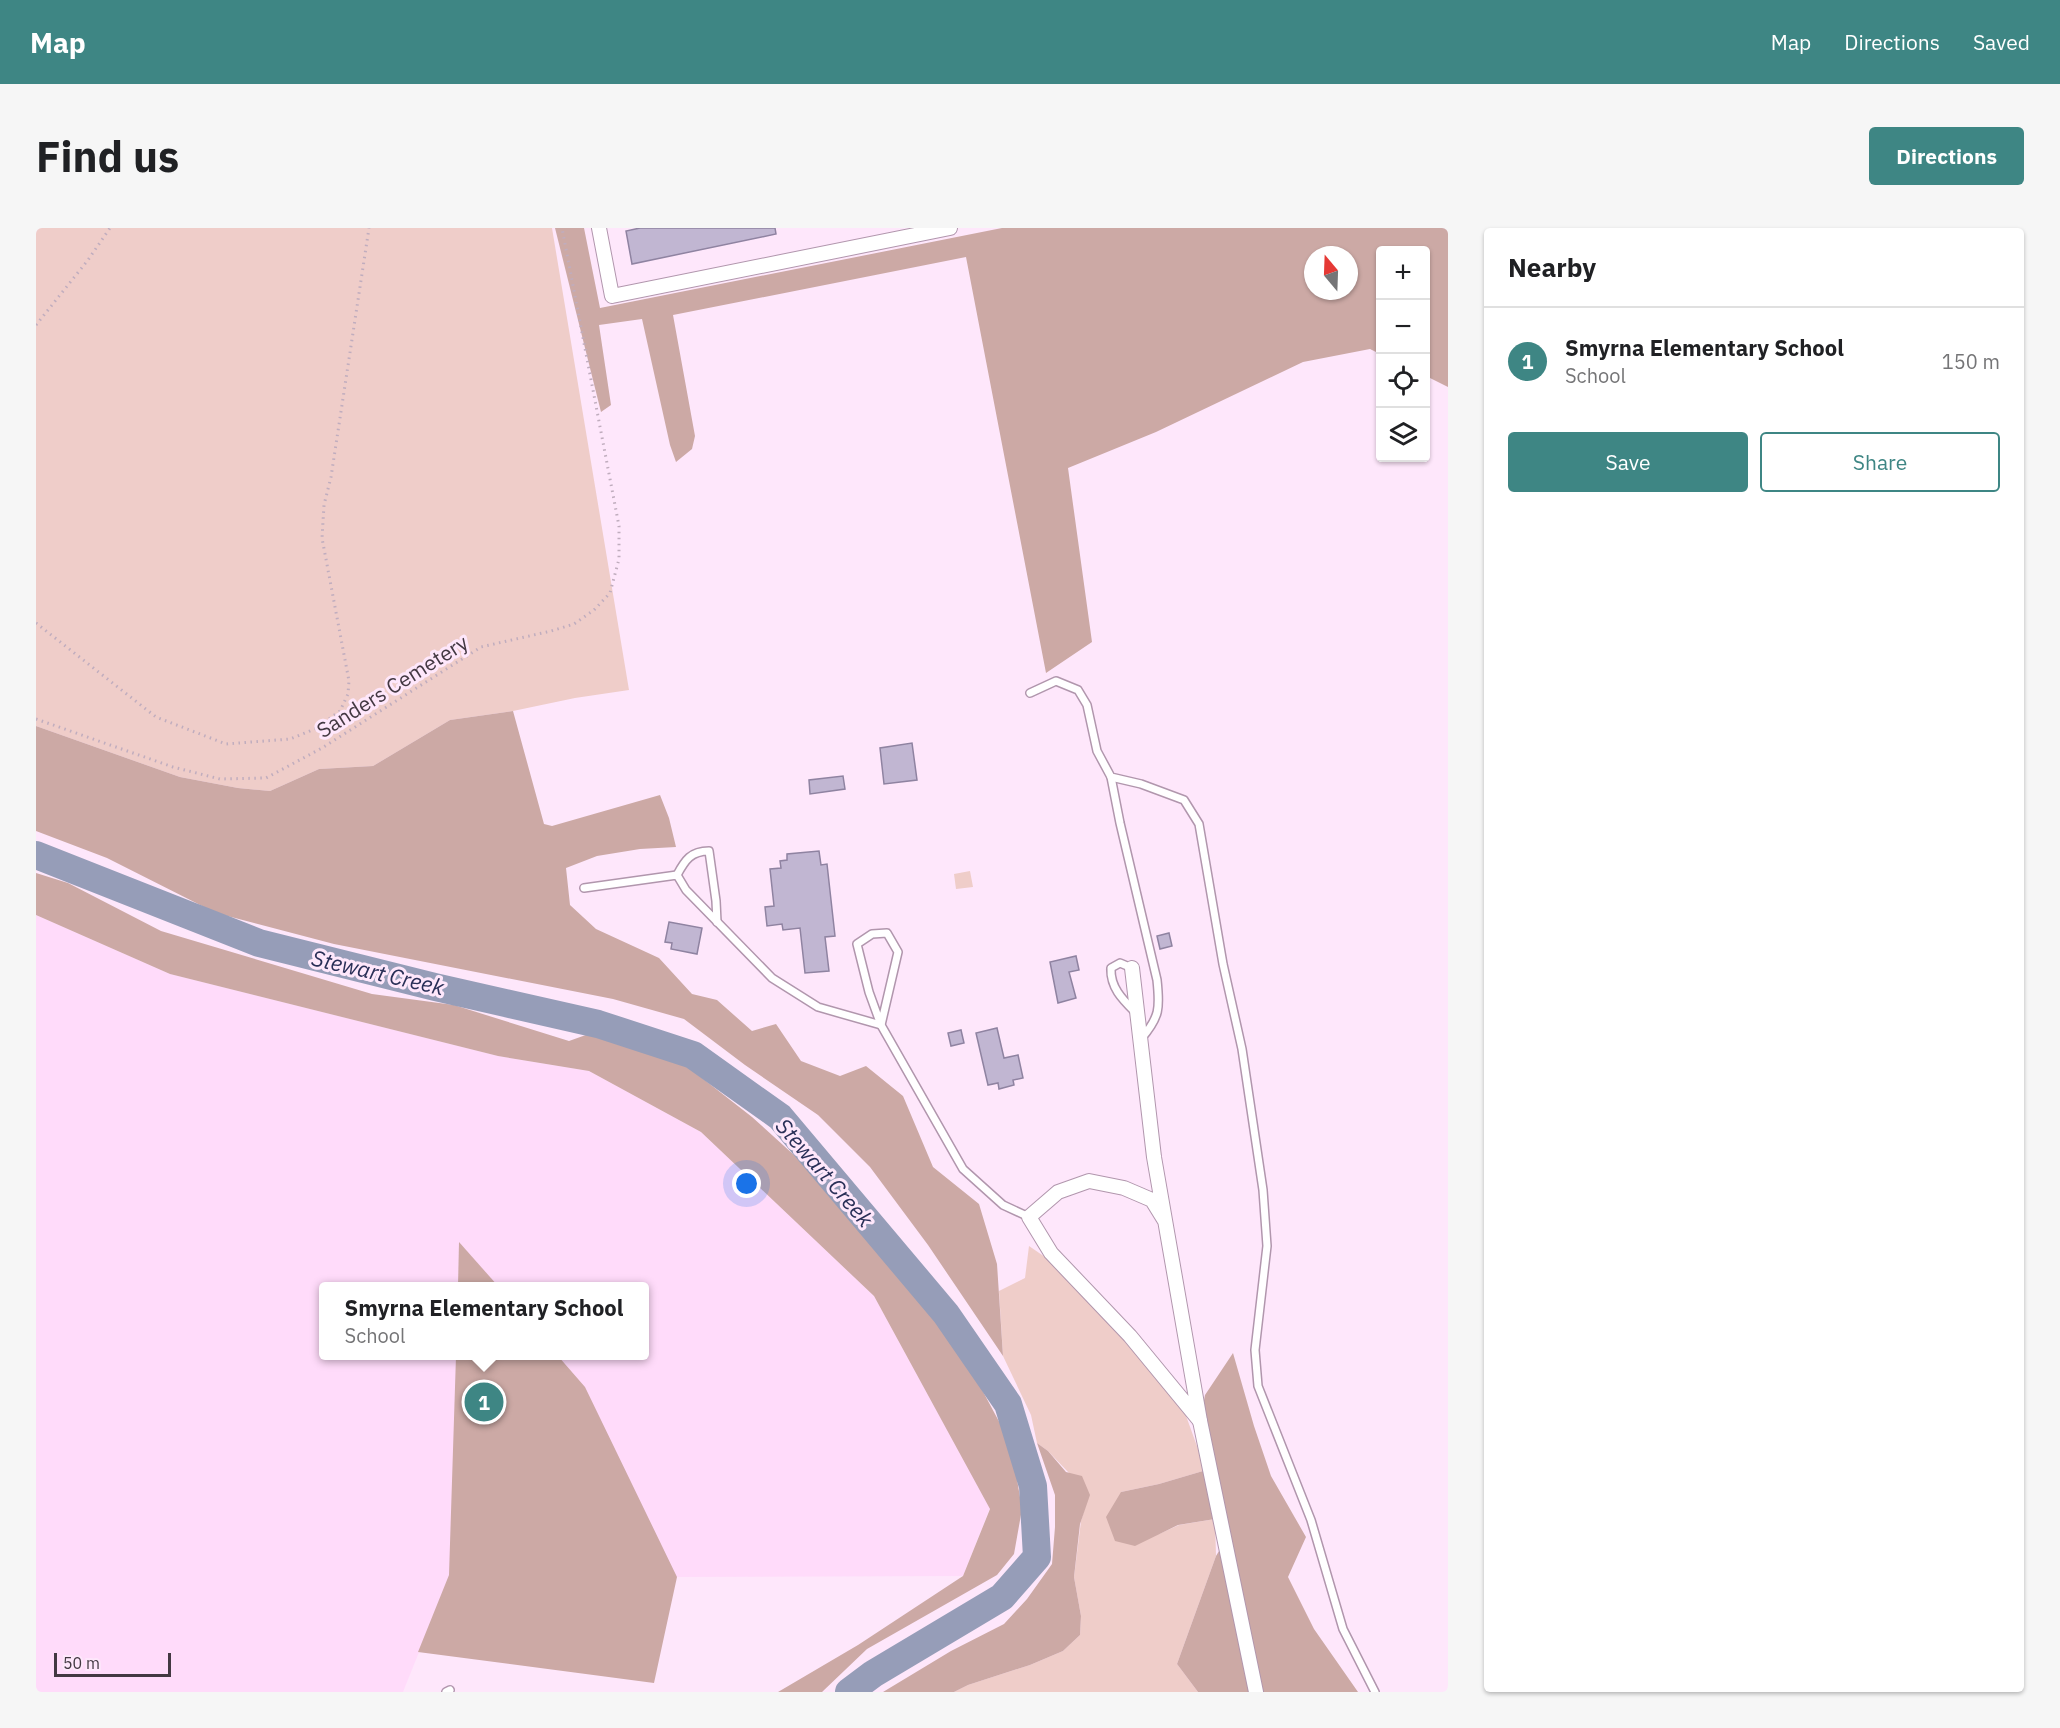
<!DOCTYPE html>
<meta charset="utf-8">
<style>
:root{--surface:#fff;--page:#f6f6f6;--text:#202124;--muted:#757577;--line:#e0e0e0;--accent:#3e8684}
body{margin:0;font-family:"IBM Plex Sans",sans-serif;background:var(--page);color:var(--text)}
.controls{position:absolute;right:18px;top:18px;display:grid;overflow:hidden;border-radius:6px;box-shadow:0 2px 4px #0004}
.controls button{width:54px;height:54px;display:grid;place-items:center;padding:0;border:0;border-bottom:2px solid var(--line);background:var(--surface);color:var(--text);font:30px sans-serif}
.compass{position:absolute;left:1268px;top:18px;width:54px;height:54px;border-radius:50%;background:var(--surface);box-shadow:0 2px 4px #0004;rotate:341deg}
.scale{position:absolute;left:18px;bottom:15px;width:117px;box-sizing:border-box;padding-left:6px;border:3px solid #433842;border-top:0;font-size:16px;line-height:21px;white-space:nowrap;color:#433842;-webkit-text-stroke:4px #fee7fb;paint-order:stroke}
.you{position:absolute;left:711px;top:956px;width:21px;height:21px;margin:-15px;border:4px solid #fff;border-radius:50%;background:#1a73e8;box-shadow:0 0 0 9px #1a73e833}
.badge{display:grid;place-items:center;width:39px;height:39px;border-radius:50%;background:var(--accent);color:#fff;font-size:20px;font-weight:700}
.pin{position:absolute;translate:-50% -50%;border:3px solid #fff;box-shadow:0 2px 6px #0006}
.popup{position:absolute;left:283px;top:1054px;width:330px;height:78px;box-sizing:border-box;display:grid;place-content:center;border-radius:6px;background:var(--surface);filter:drop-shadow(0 2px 4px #0005);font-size:20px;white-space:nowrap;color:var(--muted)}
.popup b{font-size:22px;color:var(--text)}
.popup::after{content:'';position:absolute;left:50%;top:100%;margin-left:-12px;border:12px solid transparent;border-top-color:var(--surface)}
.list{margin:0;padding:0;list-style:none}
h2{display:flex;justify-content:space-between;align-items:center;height:78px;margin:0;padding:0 24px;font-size:26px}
h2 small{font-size:20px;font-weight:400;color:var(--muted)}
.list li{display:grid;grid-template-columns:39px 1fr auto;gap:18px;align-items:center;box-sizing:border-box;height:108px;padding:0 24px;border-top:2px solid var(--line)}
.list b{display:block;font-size:22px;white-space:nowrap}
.list p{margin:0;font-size:20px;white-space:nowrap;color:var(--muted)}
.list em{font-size:20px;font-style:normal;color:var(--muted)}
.actions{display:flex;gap:12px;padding:18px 24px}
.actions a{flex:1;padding:14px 0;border:2px solid var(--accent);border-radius:6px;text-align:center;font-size:21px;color:var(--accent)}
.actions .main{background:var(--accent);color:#fff}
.icon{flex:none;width:33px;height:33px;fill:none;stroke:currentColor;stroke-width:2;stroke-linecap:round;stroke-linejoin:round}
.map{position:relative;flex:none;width:1412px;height:1464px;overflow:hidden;border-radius:6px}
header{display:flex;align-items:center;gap:36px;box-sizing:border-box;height:84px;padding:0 30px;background:var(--accent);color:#fff}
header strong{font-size:28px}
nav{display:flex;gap:33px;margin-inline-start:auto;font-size:21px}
.intro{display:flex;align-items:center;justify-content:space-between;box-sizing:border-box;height:144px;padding:0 36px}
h1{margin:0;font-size:42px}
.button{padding:15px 27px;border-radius:6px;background:var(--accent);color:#fff;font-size:21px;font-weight:700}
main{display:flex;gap:36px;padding:0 36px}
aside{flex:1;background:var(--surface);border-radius:6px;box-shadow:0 2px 4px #0004}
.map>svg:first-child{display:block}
.built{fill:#ffdbfa;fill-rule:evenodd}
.green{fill:#efcdc9}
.forest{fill:#cca9a5;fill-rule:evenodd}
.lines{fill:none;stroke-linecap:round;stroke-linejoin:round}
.river{stroke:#969db8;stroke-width:28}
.building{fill:#c1b6d2;stroke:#8f83a1;stroke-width:1.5}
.service-casing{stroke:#b196ad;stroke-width:10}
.minor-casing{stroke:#b196ad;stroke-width:16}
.path{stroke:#c0adbe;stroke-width:3;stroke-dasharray:1.5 4.5;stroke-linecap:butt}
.service{stroke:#fff;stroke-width:7}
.minor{stroke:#fff;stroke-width:14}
.labels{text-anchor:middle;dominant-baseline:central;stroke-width:6;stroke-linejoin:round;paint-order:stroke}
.street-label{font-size:21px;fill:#433842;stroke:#fee7fb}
.water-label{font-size:22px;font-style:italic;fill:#292f57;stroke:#fee7fb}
</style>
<header>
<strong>Map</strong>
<nav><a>Map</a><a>Directions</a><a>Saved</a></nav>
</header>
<div class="intro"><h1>Find us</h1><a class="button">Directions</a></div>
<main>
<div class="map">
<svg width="1412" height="1464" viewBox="0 0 1412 1464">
<rect width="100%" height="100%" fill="#fee7fb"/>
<path class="built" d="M0,687L134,746L462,828L553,843L665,904L838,1068L954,1280L927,1348L641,1349L414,1347L367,1464H0ZM288,1058H608V1128H288Z"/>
<g class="green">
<polygon points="0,0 516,0 593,462 539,470 477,483 414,492 337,538 283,541 234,563 202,560 144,549 0,498"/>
<polygon points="934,643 937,659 920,661 918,646"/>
<polygon points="993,1018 1009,1029 1098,1119 1149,1185 1162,1221 1167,1243 1123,1256 1085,1264 1123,1306 1143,1297 1179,1291 1180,1328 1141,1436 1162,1464 918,1464 932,1457 994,1437 1027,1423 1044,1407 1045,1388 1038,1349 1045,1293 1053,1266 1012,1223 1001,1215 995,1187 967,1128 963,1063 989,1050"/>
</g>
<g class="forest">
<path d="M519,0H548L564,80L966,0H1412V159L1390,148V22H1344V126L1334,121L1267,134L1120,204L1032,240L1056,414L1010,445L930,29L637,87L659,208L656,221L640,234L634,217L606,91L563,97L575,177L565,184ZM1277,27H1313V63H1277Z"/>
<polygon points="477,483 508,596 516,598 624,567 633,590 640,619 604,621 561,628 530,640 534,677 560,701 623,730 656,766 681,772 716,803 740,796 765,833 804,848 830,838 867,868 897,939 943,976 961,1036 967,1128 892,1017 834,939 782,887 709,837 648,791 577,771 298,716 180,685 71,630 0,603 0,498 144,549 202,560 234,563 283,541 337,538 414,492"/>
<polygon points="0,645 32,655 125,703 336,766 418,777 533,813 561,803 578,813 643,832 716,889 758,927 834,1013 896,1078 936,1143 975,1216 986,1281 978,1326 961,1347 831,1421 786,1464 742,1464 822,1417 927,1348 954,1281 838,1068 665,904 553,843 462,828 134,746 0,687"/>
<polygon points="423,1014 462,1058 422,1058"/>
<polygon points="1197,1125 1218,1198 1235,1248 1270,1309 1252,1349 1278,1401 1322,1464 1162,1464 1141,1436 1180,1328 1191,1310 1164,1193 1169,1167"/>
<polygon points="420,1128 522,1128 549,1159 641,1349 618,1455 382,1424 413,1347"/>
<polygon points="1001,1215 1012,1223 1030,1244 1046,1248 1054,1267 1044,1296 1038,1349 1045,1388 1044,1407 1027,1423 994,1437 932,1457 918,1464 847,1464 915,1423 968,1396 991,1371 1016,1336 1019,1299 1019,1267"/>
<polygon points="1167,1243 1179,1291 1142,1297 1099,1318 1079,1313 1070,1289 1085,1264 1123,1256"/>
</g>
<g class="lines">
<polyline class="river" points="0,627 223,715 399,759 562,796 657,827 744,889 910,1086 972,1176 997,1258 1001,1329 966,1369 837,1446 813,1464"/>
</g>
<g class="building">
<polygon points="604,0 739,0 740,6 596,36 590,3"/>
<polygon points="876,515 881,552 848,556 844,520"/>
<polygon points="807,548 809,561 774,566 773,552"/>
<polygon points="783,623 785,637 791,636 799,708 789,709 793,743 769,745 764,700 747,702 746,696 731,698 729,679 738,678 734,641 745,640 744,633 751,632 751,626"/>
<polygon points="633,694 666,700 661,726 635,721 636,715 629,714"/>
<polygon points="1133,705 1136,718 1124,721 1121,708"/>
<polygon points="1040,728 1043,742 1033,744 1040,770 1022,775 1014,734"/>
<polygon points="961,800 968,830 982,827 987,850 977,852 978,857 963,861 962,855 952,857 940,805"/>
<polygon points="925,802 928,815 915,818 912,805"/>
</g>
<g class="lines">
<g class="service-casing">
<g id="service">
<polyline points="994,465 1020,453 1042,462 1051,477 1061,523 1075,549 1105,556 1148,572 1163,596 1187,736 1206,821 1227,962 1231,1018 1219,1122 1222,1158 1275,1292 1307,1401 1339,1464"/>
<path d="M1075,549L1084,595L1121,752C1124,780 1124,789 1105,811"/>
<path d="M641,647C649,632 655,623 673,623L680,673L681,694"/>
<polyline points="548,660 641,647 650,662 736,750 782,779 845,797"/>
<path d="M1096,740L1084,735L1075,740C1074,759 1086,771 1099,784"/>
<polyline points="845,797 862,724 851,705 836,706 821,716 833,764 845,797 927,941 967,977 993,989"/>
<polyline points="410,1464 414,1462"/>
</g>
</g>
<g class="minor-casing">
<g id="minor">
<polyline points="563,0 576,68 914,0"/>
<polyline points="1096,740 1118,929 1164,1193 1094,1108 1015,1025 993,989 1022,964 1053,953 1088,960 1116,972 1129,993"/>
<polyline points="1164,1193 1220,1464"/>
</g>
</g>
<g class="path">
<polyline points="0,97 52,32 74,0"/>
<polyline points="0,395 120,489 190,516 254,511 279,501 304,483 312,466 313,453 286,310 288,277 295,249 333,0"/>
<polyline points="0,491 137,539 184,551 230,550 286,520 445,419 515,403 538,396 558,382 574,365 583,331 583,298 526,0"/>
</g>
<use href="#service" class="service"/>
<use href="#minor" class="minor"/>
</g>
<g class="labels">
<g class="street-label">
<text transform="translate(356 458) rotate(-32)">Sanders Cemetery</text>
</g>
<g class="water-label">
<text transform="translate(342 744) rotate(13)">Stewart Creek</text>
<text transform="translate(789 944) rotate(49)">Stewart Creek</text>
</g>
</g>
</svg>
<div class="controls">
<button>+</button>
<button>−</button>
<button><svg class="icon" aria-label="locate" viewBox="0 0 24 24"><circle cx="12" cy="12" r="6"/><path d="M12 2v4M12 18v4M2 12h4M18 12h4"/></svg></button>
<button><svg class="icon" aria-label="layers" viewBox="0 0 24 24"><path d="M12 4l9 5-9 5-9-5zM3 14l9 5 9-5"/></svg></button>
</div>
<svg class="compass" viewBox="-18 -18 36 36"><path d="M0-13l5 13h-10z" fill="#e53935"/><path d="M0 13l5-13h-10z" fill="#757577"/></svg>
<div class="scale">50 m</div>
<div class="you"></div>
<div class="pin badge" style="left:448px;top:1174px">1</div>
<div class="popup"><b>Smyrna Elementary School</b>School</div>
</div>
<aside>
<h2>Nearby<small></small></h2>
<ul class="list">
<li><span class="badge">1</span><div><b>Smyrna Elementary School</b><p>School</p></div><em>150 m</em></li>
</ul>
<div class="actions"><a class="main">Save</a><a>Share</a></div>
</aside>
</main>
